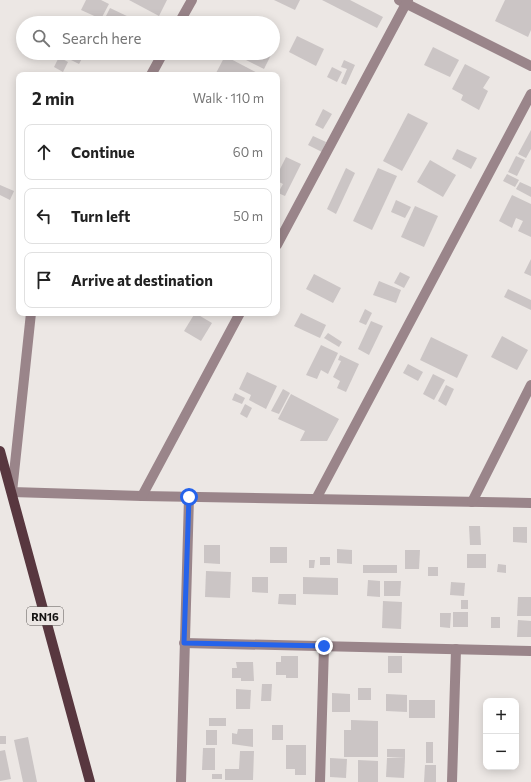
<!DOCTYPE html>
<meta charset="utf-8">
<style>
:root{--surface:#fff;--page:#f6f6f6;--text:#222;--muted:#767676;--line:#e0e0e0}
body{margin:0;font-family:Commissioner,sans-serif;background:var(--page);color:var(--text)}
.controls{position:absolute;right:12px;bottom:12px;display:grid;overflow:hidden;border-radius:8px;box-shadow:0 2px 10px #0003}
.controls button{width:36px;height:36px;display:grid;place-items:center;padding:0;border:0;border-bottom:1px solid var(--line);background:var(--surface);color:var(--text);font:20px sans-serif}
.stop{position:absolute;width:12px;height:12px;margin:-9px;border:3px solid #2563eb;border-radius:50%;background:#fff}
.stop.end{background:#2563eb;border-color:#fff;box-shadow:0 1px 4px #0008}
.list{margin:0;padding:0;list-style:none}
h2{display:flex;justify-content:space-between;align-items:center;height:52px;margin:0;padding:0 16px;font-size:17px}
h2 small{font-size:13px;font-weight:400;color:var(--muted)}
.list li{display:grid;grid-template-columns:26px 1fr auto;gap:12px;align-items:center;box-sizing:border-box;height:56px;margin:0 8px 8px;padding:0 8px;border:1px solid var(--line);border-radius:8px}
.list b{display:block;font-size:15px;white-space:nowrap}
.list em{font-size:13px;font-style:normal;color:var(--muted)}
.icon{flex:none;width:22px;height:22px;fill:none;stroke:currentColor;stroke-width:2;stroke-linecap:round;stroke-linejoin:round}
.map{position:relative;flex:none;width:531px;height:782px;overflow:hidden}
.search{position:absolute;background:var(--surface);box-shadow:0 2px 10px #0003;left:16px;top:16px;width:264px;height:44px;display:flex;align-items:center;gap:10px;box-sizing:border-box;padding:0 14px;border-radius:22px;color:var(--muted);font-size:15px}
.panel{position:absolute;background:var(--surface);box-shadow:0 2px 10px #0003;left:16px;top:72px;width:264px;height:244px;border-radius:8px}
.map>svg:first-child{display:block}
.building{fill:#cbc5c5}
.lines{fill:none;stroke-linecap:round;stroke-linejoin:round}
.minor{stroke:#9a858a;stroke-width:10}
.primary{stroke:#58373f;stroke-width:10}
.route{stroke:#2563eb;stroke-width:5}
.labels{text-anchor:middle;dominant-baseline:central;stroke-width:3;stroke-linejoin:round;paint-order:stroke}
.shield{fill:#ece7e4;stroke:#565351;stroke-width:1}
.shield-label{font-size:11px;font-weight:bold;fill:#151312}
</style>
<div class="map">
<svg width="531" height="782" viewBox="0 0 531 782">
<rect width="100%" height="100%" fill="#ece7e4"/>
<g class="building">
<polygon points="86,0 101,0 109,4 101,19 81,10"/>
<polygon points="129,0 167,0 159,16"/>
<polygon points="274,0 300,0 295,10"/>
<polygon points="322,0 350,0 383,17 377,28"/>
<polygon points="505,0 531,0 531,30 528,37 495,21"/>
<polygon points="110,8 131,18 128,23 110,23 104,20"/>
<polygon points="297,36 324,49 316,66 289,52"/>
<polygon points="273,38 279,41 273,52"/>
<polygon points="433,47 459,60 450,77 424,65"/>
<polygon points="50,53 85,53 79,64 59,54 57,60 48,56"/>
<polygon points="245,53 272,53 264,69 242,58"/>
<polygon points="225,56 261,75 215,75"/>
<polygon points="59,57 68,62 63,72 54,67"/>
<polygon points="344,60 355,65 346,85 341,83 347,69 341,67"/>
<polygon points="465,64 490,77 483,88 488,91 479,110 461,100 463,95 452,89"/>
<polygon points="332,67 342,72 337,82 327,77"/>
<polygon points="323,109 332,114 323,129 315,125"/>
<polygon points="408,113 428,123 402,171 383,161"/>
<polygon points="531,130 531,149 526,158 518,154"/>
<polygon points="313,136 326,142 322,152 308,145"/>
<polygon points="457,149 477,158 471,169 452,159"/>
<polygon points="516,156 525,160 517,176 508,172"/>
<polygon points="286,157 301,164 285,196 278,193 283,184 277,181 277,175"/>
<polygon points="430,160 456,175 443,197 417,182"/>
<polygon points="346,168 355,173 336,214 327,209"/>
<polygon points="378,168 397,176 372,230 353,221"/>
<polygon points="507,174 519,180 515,187 503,181"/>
<polygon points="520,182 531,187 531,197 516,189"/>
<polygon points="0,185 14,191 10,200 0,195"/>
<polygon points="512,195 531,204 531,237 518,231 523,221 516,218 512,228 499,221"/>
<polygon points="396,200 411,207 405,218 391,212"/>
<polygon points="415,206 438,216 424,247 401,237"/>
<polygon points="531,259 531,276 524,273"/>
<polygon points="400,272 410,277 404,288 394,283"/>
<polygon points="314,274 341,288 333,303 306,289"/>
<polygon points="379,281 401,290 396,303 373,295"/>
<polygon points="508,289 531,300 531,310 504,297"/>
<polygon points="365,309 372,313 366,325 359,322"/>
<polygon points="195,313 212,323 201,341 184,331"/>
<polygon points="301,313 326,325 320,338 294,326"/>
<polygon points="371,321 383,326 369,355 358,349"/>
<polygon points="328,333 342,342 339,347 324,338"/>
<polygon points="502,336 528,350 517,370 491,357"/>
<polygon points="431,337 468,355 457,378 420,360"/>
<polygon points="321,345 338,353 328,374 321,370 317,379 306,375"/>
<polygon points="340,355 359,364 346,392 337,388 340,381 333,377 341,361 338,360"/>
<polygon points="408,364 423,372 418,381 403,373"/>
<polygon points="247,372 277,386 266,409 249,400 251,395 239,389"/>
<polygon points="433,374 445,380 434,400 423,394"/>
<polygon points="446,385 454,389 446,406 438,401"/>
<polygon points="283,389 290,393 279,414 271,411"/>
<polygon points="235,393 245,398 242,404 232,400"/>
<polygon points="291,394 339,419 327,441 300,441 305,431 278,419"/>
<polygon points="245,404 252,408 247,418 240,414"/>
<polygon points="469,526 480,526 481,545 470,545"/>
<polygon points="513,527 527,527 527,543 513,542"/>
<polygon points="204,545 220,545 220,564 204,563"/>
<rect x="270" y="547" width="17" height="16"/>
<polygon points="337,549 352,550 352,564 337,563"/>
<polygon points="405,550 420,550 419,569 405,569"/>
<rect x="467" y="554" width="19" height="14"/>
<rect x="320" y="557" width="10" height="8"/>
<polygon points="309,560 315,560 314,568 309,568"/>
<polygon points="498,564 506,565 506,573 497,572"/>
<rect x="363" y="565" width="34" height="8"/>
<rect x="428" y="567" width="10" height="9"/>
<polygon points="206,571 231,572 230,598 205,597"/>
<polygon points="252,577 268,577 268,593 252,592"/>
<polygon points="303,577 338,578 338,595 303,594"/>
<polygon points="368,580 380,581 380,597 367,596"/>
<polygon points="384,581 401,581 400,596 384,596"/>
<polygon points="451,582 465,583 464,596 450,595"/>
<polygon points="279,594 296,594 296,605 278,604"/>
<polygon points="518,597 531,597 531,616 517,616"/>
<rect x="461" y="600" width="7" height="9"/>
<polygon points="383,601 402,602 401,629 382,628"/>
<rect x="453" y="612" width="15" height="15"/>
<polygon points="440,613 451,613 450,628 440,627"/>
<rect x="491" y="617" width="9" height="11"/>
<polygon points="518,620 531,621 531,637 517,637"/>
<polygon points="281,656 298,656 298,678 286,678 286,675 276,675 276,662 281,662"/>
<rect x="388" y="656" width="14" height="17"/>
<polygon points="236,662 253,662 254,681 241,681 241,678 232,678 232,668 237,668"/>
<polygon points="262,684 272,684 271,701 261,701"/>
<rect x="358" y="688" width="13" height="12"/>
<polygon points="236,689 251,690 250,709 236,709"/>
<polygon points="332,693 350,694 350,712 332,712"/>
<polygon points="386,694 407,695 407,712 386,711"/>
<rect x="409" y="700" width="26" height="18"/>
<rect x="209" y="718" width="17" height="8"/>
<polygon points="351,720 378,721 378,757 344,757 344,730 351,730"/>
<rect x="272" y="725" width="11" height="15"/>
<polygon points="238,729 253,729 253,747 232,744 232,733 237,734"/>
<rect x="206" y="730" width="11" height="15"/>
<rect x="0" y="736" width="6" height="8"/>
<polygon points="28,737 37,782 23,782 14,740"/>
<rect x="426" y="742" width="7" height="21"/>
<polygon points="286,745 306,745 306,775 295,775 295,769 286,769"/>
<polygon points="203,748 215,748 215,770 202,770"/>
<polygon points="387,749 405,749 405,758 387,757"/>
<polygon points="5,750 11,779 0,781 0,751"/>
<polygon points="240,751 254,751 253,780 225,780 225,769 239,769"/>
<polygon points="330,758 347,759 346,778 330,777"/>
<polygon points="387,758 405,758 404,778 386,777"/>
<polygon points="358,760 378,761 378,782 358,782"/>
<polygon points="425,765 436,765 436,782 424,782"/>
<rect x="212" y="774" width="10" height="5"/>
</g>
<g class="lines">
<g class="minor">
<polyline points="399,0 531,66"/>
<polyline points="179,23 192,0"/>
<polyline points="151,75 163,53"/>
<polyline points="277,245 408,0"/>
<polyline points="31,313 12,492 142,496 531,503"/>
<polyline points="142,496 240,313"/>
<polyline points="316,499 531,94"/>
<polyline points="472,502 531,385"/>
<polyline points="184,643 531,651"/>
<polyline points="181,782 189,497"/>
<polyline points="320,782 324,646"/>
<polyline points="452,782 456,649"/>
</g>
<polyline class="primary" points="0,451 90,782"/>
</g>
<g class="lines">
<polyline class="route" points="189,497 184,643 324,646"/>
</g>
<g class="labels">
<rect class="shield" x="27" y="607" width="36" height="18" rx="3"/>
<g class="shield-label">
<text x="45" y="616">RN16</text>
</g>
</g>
</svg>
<div class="controls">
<button>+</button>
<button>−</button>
</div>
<div class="stop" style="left:189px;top:497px"></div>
<div class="stop end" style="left:324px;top:646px"></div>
<div class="search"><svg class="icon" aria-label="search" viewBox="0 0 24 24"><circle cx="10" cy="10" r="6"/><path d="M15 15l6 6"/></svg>Search here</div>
<section class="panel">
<h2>2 min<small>Walk · 110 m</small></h2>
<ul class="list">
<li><svg class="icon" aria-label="ahead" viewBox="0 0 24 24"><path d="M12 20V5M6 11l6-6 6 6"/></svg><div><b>Continue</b></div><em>60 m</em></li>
<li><svg class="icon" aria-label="left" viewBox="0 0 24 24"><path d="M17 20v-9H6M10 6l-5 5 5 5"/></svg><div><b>Turn left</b></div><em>50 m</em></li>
<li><svg class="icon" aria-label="arrive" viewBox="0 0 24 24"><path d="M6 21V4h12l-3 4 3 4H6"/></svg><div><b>Arrive at destination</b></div></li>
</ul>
</section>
</div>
